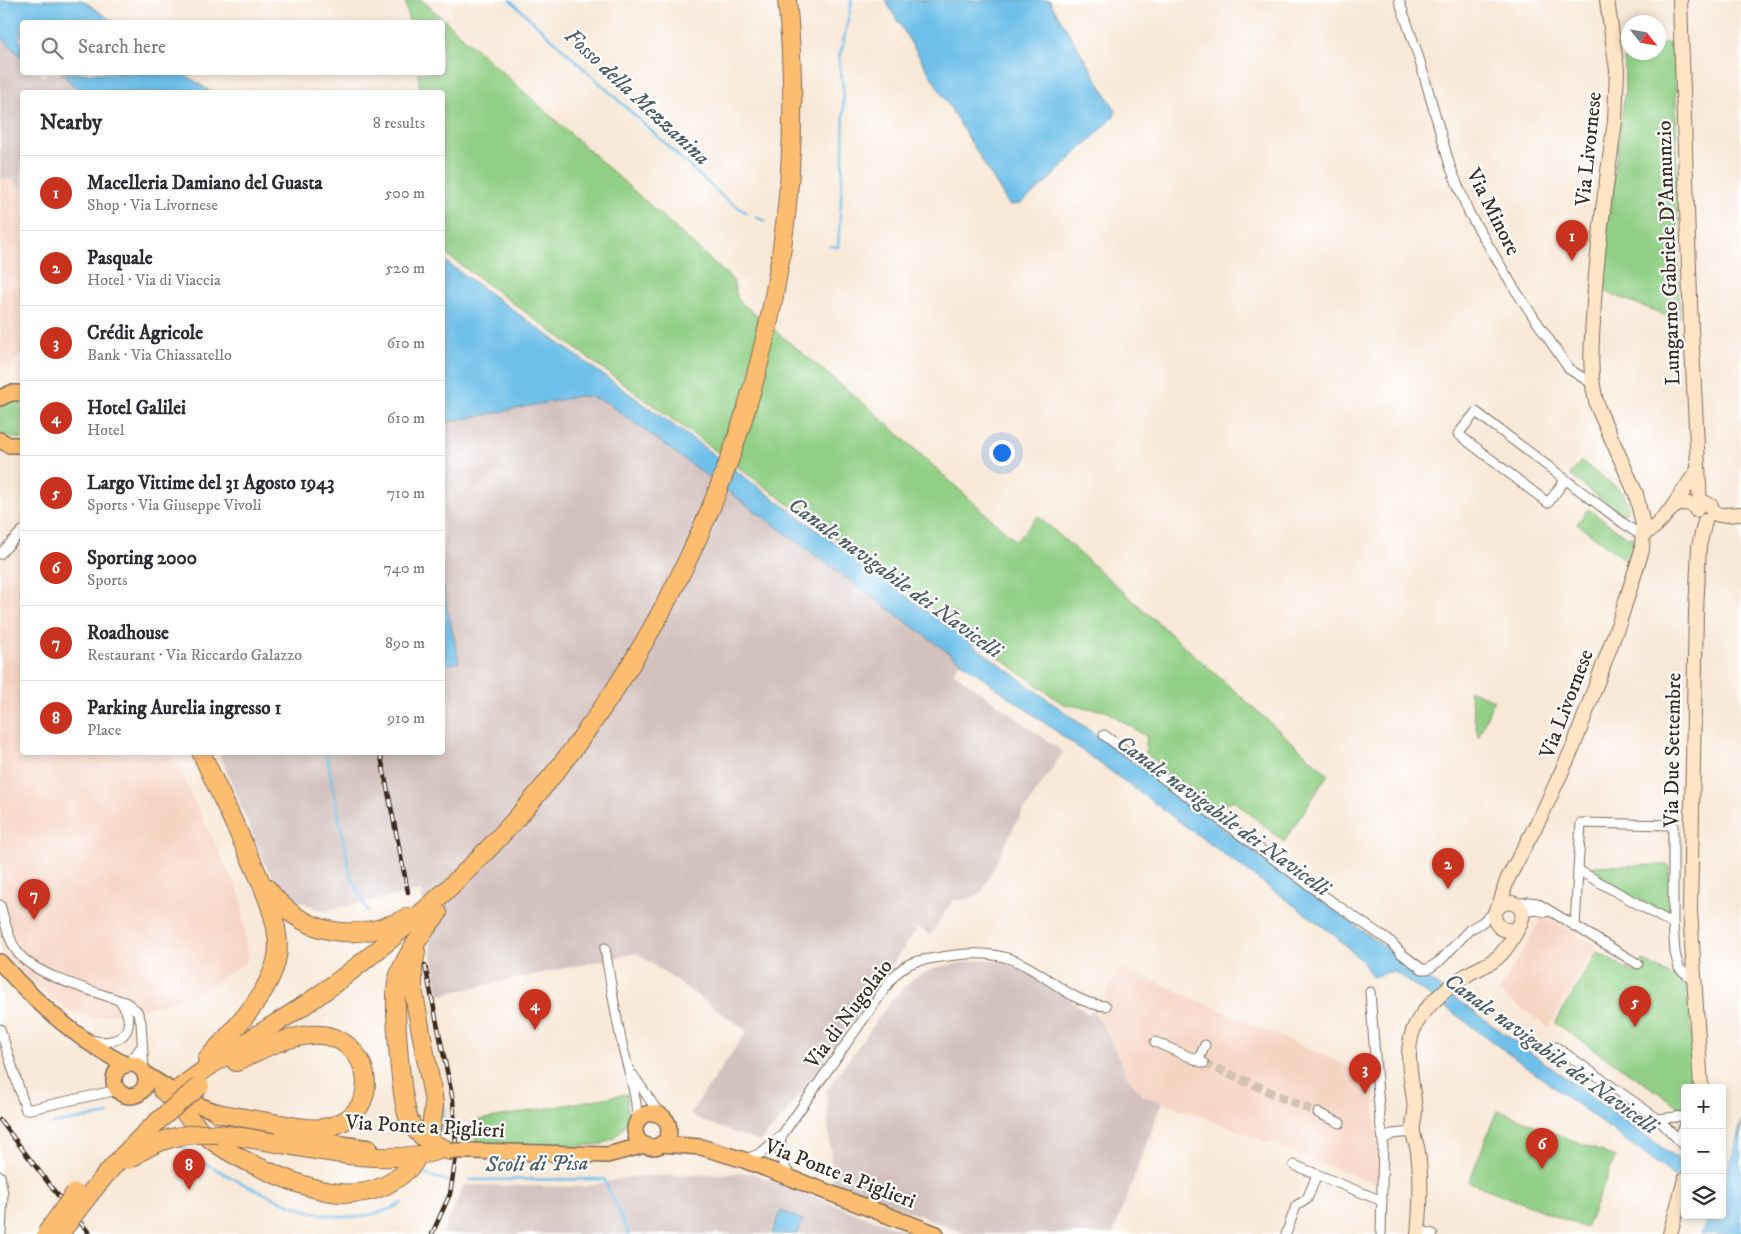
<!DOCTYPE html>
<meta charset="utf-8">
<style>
:root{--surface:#fff;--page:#f2f2f3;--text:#2b2b33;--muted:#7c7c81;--line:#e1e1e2;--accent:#c8321e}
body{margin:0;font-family:"IM FELL DW Pica",serif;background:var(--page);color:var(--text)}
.controls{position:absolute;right:15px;bottom:15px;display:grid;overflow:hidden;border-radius:5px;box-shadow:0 2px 8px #0003}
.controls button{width:45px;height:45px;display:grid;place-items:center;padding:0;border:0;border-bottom:1px solid var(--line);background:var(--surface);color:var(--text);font:25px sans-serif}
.compass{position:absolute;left:1621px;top:15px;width:45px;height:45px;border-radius:50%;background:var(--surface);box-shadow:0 2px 8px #0003;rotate:121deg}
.you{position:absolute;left:1001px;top:452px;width:18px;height:18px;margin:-12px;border:4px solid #fff;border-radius:50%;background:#1a73e8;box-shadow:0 0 0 8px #1a73e833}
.badge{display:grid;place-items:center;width:32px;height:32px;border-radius:50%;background:var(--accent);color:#fff;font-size:16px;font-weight:700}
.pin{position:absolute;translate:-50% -41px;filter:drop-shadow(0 1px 2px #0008)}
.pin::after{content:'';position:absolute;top:26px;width:18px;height:15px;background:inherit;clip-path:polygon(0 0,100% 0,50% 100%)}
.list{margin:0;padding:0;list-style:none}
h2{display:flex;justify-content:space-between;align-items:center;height:65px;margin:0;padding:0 20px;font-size:21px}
h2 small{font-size:16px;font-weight:400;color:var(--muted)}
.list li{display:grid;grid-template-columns:32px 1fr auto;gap:15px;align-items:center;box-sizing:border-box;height:75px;padding:0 20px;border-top:1px solid var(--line)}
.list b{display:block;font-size:19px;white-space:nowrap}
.list p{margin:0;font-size:16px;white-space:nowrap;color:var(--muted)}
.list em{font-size:16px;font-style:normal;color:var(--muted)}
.icon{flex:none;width:28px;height:28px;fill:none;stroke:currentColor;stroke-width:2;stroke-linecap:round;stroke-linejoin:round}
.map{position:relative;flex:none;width:1741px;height:1234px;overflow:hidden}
.search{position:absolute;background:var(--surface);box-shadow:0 2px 8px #0003;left:20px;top:20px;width:425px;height:55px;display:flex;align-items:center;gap:12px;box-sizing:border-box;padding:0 18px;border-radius:5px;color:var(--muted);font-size:19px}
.panel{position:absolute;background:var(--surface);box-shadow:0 2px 8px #0003;left:20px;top:90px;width:425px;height:665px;border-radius:5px}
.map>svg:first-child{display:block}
.built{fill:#f5d3c1}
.industrial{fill:#d1c0bc}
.green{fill:#90cf85;stroke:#667c52}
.water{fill:#6ebfe9;stroke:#547484}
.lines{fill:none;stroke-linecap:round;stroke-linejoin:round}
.stream{stroke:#6ebfe9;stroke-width:2.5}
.street-tunnel{stroke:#d2c2b2;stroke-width:9;stroke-dasharray:9 4.5;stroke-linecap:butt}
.street-casing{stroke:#7d6c5f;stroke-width:11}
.secondary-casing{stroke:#7d6c5f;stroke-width:16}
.primary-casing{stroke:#7d6c5f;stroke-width:18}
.highway-casing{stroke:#7d6c5f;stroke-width:20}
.street{stroke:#fff;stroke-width:9}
.secondary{stroke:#fee5c5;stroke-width:14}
.primary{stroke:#fcbd6f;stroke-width:15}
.highway{stroke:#fcbd6f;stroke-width:18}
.rail-casing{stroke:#3b2a1e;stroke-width:4.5}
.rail{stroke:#fff;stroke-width:2.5;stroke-dasharray:8;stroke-linecap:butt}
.primary-bridge-casing{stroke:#7d6c5f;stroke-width:18;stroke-linecap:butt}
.highway-bridge-casing{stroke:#7d6c5f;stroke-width:20;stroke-linecap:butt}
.primary-bridge{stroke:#fcbd6f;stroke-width:15}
.highway-bridge{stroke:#fcbd6f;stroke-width:18}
.labels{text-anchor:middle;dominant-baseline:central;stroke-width:4.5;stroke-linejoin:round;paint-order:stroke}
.street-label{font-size:21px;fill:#3b2a1e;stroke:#fff}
.water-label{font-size:22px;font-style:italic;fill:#4d5e65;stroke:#fff}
</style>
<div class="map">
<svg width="1741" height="1234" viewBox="0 0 1741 1234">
<rect width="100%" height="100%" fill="#fff"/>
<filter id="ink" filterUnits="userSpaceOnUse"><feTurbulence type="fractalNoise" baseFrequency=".02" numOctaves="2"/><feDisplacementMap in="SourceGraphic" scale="10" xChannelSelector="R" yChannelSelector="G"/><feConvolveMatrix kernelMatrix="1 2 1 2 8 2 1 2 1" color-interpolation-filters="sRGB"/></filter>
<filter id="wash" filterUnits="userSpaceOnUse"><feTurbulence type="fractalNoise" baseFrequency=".0096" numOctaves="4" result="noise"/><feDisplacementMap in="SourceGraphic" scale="20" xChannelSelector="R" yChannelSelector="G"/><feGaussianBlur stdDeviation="1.12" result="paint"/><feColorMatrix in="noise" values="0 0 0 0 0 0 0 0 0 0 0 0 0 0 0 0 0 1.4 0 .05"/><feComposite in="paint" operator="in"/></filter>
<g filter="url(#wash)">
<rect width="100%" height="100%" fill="#f8e8d7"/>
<g class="built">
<polygon points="0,178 12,180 22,190 22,353 9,370 0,365"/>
<polygon points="22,549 22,752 171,753 241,897 247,961 200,992 159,1005 92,1018 65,1010 31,982 0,949 0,559"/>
<polygon points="1543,915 1596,946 1549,1028 1499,992"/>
<polygon points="1120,966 1374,1078 1379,1185 1142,1094 1127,1074 1107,1030 1097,1014"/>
</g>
<g class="industrial">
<polygon points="0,35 22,58 22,72 38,73 43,77 48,73 61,73 81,92 22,92 22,190 12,180 0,178"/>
<polygon points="584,396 606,402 960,661 953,672 1063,752 1016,823 980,895 961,900 953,900 930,935 918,928 784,1117 759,1142 703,1121 690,1114 747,1031 637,953 439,995 421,891 323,911 283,894 264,862 219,753 442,752 443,665 459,661 443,581 443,423"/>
<polygon points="984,959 1006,963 1027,972 1060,991 1089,1015 1093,1010 1106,1030 1127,1075 1142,1095 1162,1102 1113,1234 967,1234 833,1182 826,1091 888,1005 897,994 915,977 938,967"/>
<polygon points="751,1173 911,1234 442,1234 464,1185 584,1187 629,1177"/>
</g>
<g class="green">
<polygon points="405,0 422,0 733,280 738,300 874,412 1016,541 1038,516 1328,774 1284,842 1233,800 1217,809 1164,771 1145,752 1147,737 1106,711 1063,704 447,255 442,224 442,92 420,92 418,73 442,72 442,22 409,22"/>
<polygon points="1675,42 1679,318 1670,317 1599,289 1625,90 1624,48 1628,47 1628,52 1658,52 1659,43"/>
<polygon points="22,399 22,439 6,437 0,432 0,406 4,402"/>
<polygon points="1581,461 1624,493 1628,509 1623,515 1570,475"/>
<polygon points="1588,509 1628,538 1632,536 1635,547 1634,557 1628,554 1623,558 1577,524"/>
<polygon points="1469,690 1494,700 1478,737 1478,736"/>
<polygon points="1669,865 1670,909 1664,914 1594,874 1593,866"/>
<polygon points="1597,952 1634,973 1643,960 1687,985 1696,1083 1695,1088 1685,1088 1685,1106 1681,1108 1555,1023"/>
<polygon points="627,1094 628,1118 624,1128 614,1138 602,1144 570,1147 476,1144 474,1121"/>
<polygon points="1497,1110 1615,1157 1586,1228 1469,1182"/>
</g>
<g class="water">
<polygon points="0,0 82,0 114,22 22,22 22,35 19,39 22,42 22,58 0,35"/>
<polygon points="885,0 1049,0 1116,111 1113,118 1038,190 1020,204 1009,205"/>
<polygon points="61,73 183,73 211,92 81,92"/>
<polygon points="442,259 716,456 1431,981 1685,1164 1685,1184 1440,1003 1393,971 1372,977 1362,961 1333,934 606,402 590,397 580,396 443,423"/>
<polygon points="442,581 459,662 443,665 442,665"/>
<polygon points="1741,1121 1741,1234 1701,1234 1709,1215 1722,1215 1722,1182 1734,1151"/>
<polygon points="781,1211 803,1220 798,1234 772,1234"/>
</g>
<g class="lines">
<g class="stream">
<polyline points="510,0 724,198 747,213"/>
<polyline points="756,217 765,221"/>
<path d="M830,246L838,247C842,193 845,140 843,86C842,74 836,59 842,48L852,0"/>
<polyline points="326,752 350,873 368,912"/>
<polyline points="53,1124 109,1114"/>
<polyline points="439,1136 444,1111 440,1084"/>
<path d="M179,1144C200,1162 223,1173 248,1186C288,1205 332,1226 377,1213C386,1211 394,1208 402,1203"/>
<polyline points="423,1174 448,1181"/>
<polyline points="470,1180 604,1179 629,1234"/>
</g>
</g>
</g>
<g filter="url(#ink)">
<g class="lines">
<polyline class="street-tunnel" points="1204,1063 1318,1113"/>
<g class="street-casing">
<g id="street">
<polyline points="1399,0 1418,55 1450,166 1469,213 1514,288 1569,369 1593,384"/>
<polyline points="1565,480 1548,503 1458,434 1476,412 1623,523 1636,532 1643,533"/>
<polyline points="0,554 22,531"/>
<polyline points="1104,735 1331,901 1391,942 1402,954 1422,969 1428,969 1441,960 1469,930 1481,923 1496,911"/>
<polyline points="1578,870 1581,823 1673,825 1673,924"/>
<polyline points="1516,904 1529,902 1537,903 1638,964"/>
<path d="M0,905C5,921 8,939 18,953C37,977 98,992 127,1003L137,1011L141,1022L144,1072"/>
<polyline points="1530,911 1537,910 1546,912"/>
<polyline points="1575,927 1578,870 1673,924 1675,953 1679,968 1695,981"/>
<path d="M605,948C610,980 615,1012 622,1044C628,1070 638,1097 637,1124"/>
<polyline points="1370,992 1380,1120 1383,1140 1381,1234"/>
<polyline points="0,1029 26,1110 118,1090"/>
<path d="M92,1040C122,1048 140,1027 120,1001"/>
<polyline points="1155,1042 1204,1063"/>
<polyline points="1556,1047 1658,1119"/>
<polyline points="1198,1061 1205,1045"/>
<polyline points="128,1065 142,1046"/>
<polyline points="633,1075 654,1106 663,1117"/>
<polyline points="1318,1113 1340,1123"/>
<polyline points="1685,1116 1658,1119 1685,1146"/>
<path d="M782,1135C777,1152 781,1161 790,1176"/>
<polyline points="1678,1139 1685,1125"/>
<polyline points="1383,1140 1392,1134 1412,1132"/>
<path d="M744,1160L761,1153L782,1135L893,977C901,969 907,964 917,961C949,956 983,948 1013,960C1045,971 1070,1004 1106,1006"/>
<polyline points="1294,1165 1382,1201"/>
<polyline points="0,1176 3,1194 1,1234"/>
<polyline points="1419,1230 1433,1234"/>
<polyline points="1286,1234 1296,1206 1307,1199 1317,1175"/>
</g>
</g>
<g class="secondary-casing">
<g id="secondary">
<polyline points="1680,0 1691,328 1700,504"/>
<polyline points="1672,508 1697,471"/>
<polyline points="1696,510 1700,504 1706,503 1711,506 1713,513"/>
<polyline points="1713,513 1720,515 1741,514"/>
<path d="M1643,533C1666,527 1669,492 1697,507"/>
<path d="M1499,907L1507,880L1542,814L1574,745L1620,620L1642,550L1643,525L1636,494L1598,408C1589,380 1591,349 1593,320C1596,253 1606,187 1615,121L1617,70L1607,0"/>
<polyline points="1701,1088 1690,910 1696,612 1699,546 1705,521"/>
<path d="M1418,1234C1420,1214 1421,1194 1420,1173C1419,1165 1419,1155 1417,1147C1416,1142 1413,1137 1413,1132C1412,1125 1415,1117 1415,1110C1413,1082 1402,1050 1416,1024C1426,1006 1447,987 1465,976C1475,969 1488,966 1498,957C1505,951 1526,921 1522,912C1520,905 1512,901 1504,903C1485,911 1497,938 1518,928"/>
<polyline points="1670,1234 1685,1179"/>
</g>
</g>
<g class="primary-casing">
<g id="primary">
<polyline points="0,398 11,393 22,393"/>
<polyline points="0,440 9,445 22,445"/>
<path d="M0,962C36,1003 78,1040 126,1065"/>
<circle cx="130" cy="1080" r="16"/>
<polyline points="145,1074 190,1102 228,1116"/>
<circle cx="652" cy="1130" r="17"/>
<polyline points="283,1132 328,1142 369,1148"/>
<polyline points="661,1144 701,1147 744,1160 936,1234"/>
<polyline points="473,1151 607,1155 645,1145"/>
</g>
</g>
<g class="highway-casing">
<g id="highway">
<path d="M201,752C215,783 230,814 244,845C258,875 283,924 277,957C270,994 232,1032 207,1059"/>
<path d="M267,888C302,936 357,944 408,917"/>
<path d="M438,913C423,932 406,954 398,978C392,998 401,1105 410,1122C419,1138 435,1145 450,1151"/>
<polyline points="416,952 413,968 413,989 433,1096 434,1105 431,1129"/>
<path d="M181,1087C218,1058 258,1035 297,1010C343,980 386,944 427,908C681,682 822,339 787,0"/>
<path d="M162,1090C179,1104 192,1124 210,1139C228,1153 249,1163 270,1172C319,1194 373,1210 414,1163"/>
<path d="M218,1113C238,1117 258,1120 279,1124C295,1126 311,1131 328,1127C389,1113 371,1031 311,1035C283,1037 260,1050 236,1062"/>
<path d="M219,1134C286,1141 372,1170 437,1151"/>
</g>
</g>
<use href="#street" class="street"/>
<use href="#secondary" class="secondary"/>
<use href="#primary" class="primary"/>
<use href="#highway" class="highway"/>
<g class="rail-casing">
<g id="rail">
<polyline points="380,752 408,892"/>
<polyline points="425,965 453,1100 456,1145"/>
<polyline points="0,1120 56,1193 90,1234"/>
<polyline points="432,1234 450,1194 456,1157"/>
</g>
</g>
<use href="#rail" class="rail"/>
<g class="primary-bridge-casing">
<polyline id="primary-bridge" points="450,1151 473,1151"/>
</g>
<g class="highway-bridge-casing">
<g id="highway-bridge">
<path d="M129,1160C156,1138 185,1132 219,1134"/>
<polyline points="46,1234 75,1193"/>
<path d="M60,1234C101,1175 143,1130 200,1086"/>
</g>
</g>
<use href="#primary-bridge" class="primary-bridge"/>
<use href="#highway-bridge" class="highway-bridge"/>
</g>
</g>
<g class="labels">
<g class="street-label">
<text transform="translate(1589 149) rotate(-84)">Via Livornese</text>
<text transform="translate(1493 212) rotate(63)">Via Minore</text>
<text transform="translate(1669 253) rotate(-92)">Lungarno Gabriele D'Annunzio</text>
<text transform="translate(1567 704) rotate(-69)">Via Livornese</text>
<text transform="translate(1673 750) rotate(-89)">Via Due Settembre</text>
<text transform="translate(849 1014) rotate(-53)">Via di Nugolaio</text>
<text transform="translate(425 1127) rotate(3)">Via Ponte a Piglieri</text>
<text transform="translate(840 1174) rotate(21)">Via Ponte a Piglieri</text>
</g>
<g class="water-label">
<text transform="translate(637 97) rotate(43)">Fosso della Mezzanina</text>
<text transform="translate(895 578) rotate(36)">Canale navigabile dei Navicelli</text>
<text transform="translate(1223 816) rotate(36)">Canale navigabile dei Navicelli</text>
<text transform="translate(1551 1054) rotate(36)">Canale navigabile dei Navicelli</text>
<text transform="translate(537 1164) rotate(-1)">Scoli di Pisa</text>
</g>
</g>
</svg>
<div class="controls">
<button>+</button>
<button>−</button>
<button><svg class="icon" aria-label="layers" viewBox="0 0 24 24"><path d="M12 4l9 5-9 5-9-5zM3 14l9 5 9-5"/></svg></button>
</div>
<svg class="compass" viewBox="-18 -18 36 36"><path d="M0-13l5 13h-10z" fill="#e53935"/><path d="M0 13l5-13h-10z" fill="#7c7c81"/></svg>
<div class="you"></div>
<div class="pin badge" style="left:1572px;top:261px">1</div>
<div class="pin badge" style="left:1448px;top:889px">2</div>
<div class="pin badge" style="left:1365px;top:1094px">3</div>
<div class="pin badge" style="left:535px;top:1030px">4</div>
<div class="pin badge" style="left:1635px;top:1027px">5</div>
<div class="pin badge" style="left:1542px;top:1169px">6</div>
<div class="pin badge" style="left:34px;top:920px">7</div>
<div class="pin badge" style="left:189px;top:1190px">8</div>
<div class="search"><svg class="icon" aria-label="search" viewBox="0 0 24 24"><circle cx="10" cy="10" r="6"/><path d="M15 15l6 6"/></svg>Search here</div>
<section class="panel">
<h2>Nearby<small>8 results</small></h2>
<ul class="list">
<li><span class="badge">1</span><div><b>Macelleria Damiano del Guasta</b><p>Shop · Via Livornese</p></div><em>500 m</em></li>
<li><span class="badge">2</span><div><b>Pasquale</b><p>Hotel · Via di Viaccia</p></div><em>520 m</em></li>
<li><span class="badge">3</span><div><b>Crédit Agricole</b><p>Bank · Via Chiassatello</p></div><em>610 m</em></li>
<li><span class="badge">4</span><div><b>Hotel Galilei</b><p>Hotel</p></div><em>610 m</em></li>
<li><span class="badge">5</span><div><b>Largo Vittime del 31 Agosto 1943</b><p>Sports · Via Giuseppe Vivoli</p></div><em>710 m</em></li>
<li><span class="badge">6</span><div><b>Sporting 2000</b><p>Sports</p></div><em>740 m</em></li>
<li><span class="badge">7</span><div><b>Roadhouse</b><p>Restaurant · Via Riccardo Galazzo</p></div><em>890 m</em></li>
<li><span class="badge">8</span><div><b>Parking Aurelia ingresso 1</b><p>Place</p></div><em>910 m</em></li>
</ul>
</section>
</div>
